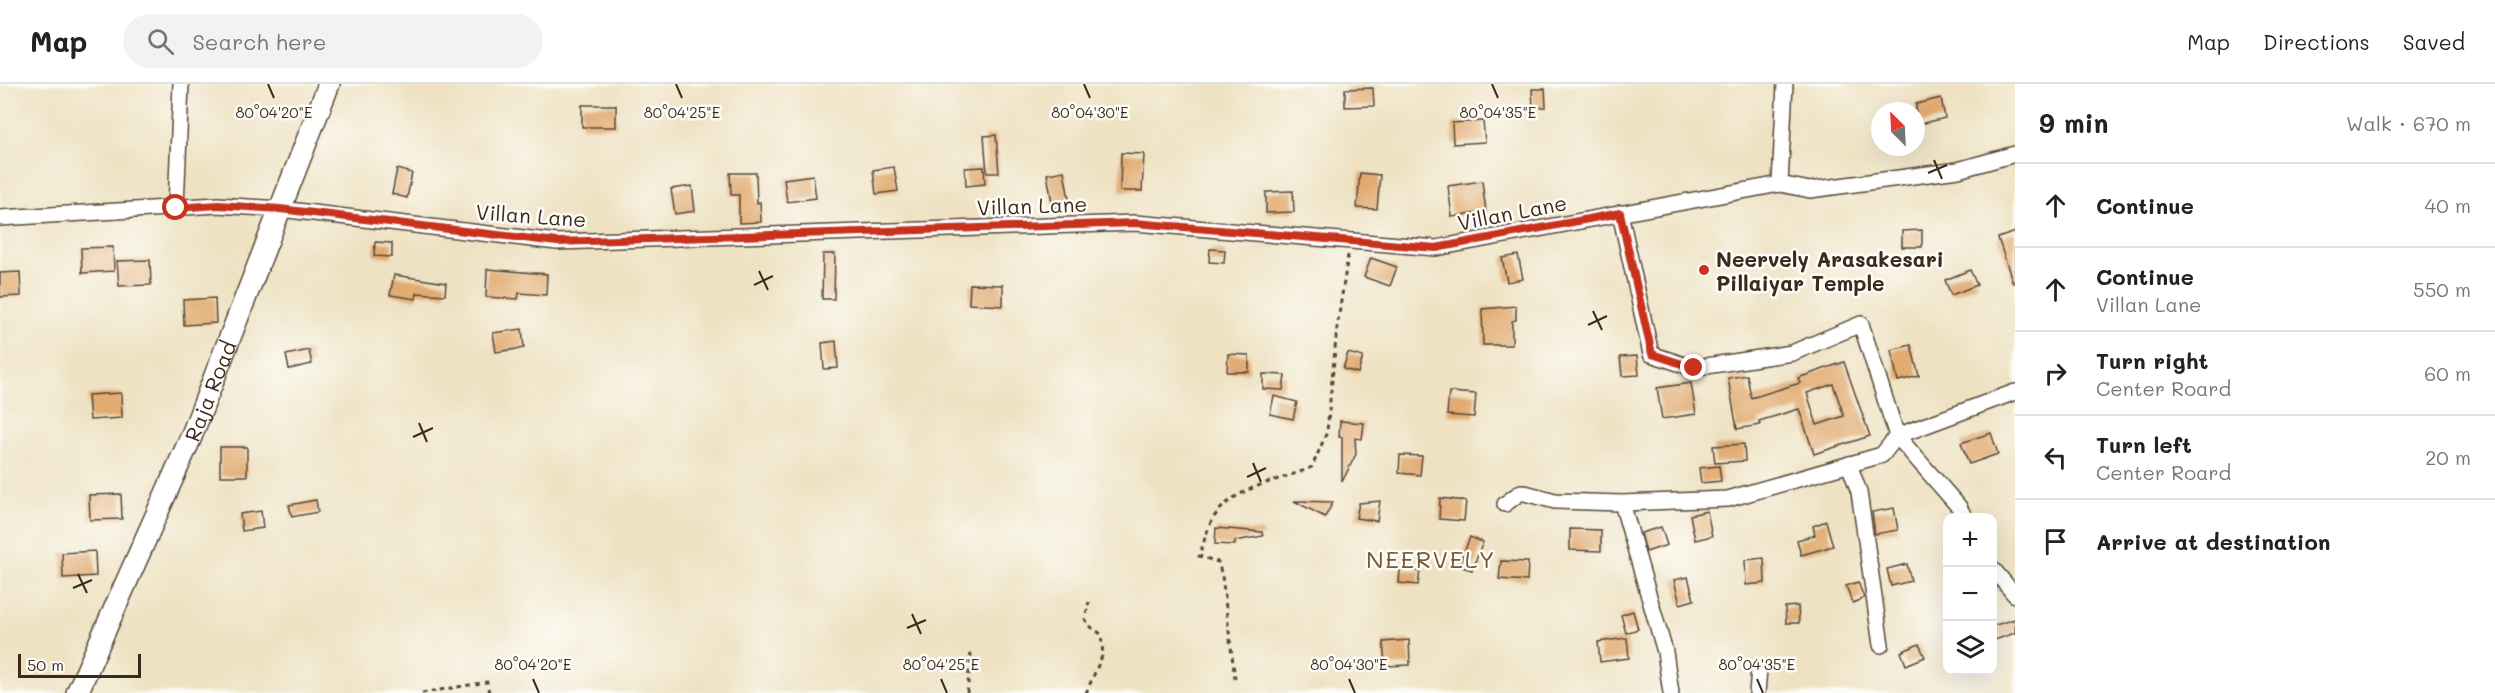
<!DOCTYPE html>
<meta charset="utf-8">
<style>
:root{--surface:#fff;--page:#f2f2f2;--text:#222;--muted:#767676;--line:#e0e0e0}
body{margin:0;font-family:Mali,sans-serif;background:var(--page);color:var(--text)}
.controls{position:absolute;right:18px;bottom:18px;display:grid;overflow:hidden;border-radius:12px;box-shadow:0 6px 24px #0002}
.controls button{width:54px;height:54px;display:grid;place-items:center;padding:0;border:0;border-bottom:2px solid var(--line);background:var(--surface);color:var(--text);font:30px sans-serif}
.compass{position:absolute;left:1871px;top:18px;width:54px;height:54px;border-radius:50%;background:var(--surface);box-shadow:0 6px 24px #0002;rotate:336deg}
.scale{position:absolute;left:18px;bottom:15px;width:123px;box-sizing:border-box;padding-left:6px;border:3px solid #3b2a1e;border-top:0;font-size:16px;line-height:21px;white-space:nowrap;color:#3b2a1e;-webkit-text-stroke:4px #fdfcf7;paint-order:stroke}
.stop{position:absolute;width:18px;height:18px;margin:-14px;border:4px solid #c8321e;border-radius:50%;background:#fff}
.stop.end{background:#c8321e;border-color:#fff;box-shadow:0 2px 6px #0008}
.list{margin:0;padding:0;list-style:none}
h2{display:flex;justify-content:space-between;align-items:center;height:78px;margin:0;padding:0 24px;font-size:26px}
h2 small{font-size:20px;font-weight:400;color:var(--muted)}
.list li{display:grid;grid-template-columns:39px 1fr auto;gap:18px;align-items:center;box-sizing:border-box;height:84px;padding:0 24px;border-top:2px solid var(--line)}
.list b{display:block;font-size:22px;white-space:nowrap}
.list p{margin:0;font-size:20px;white-space:nowrap;color:var(--muted)}
.list em{font-size:20px;font-style:normal;color:var(--muted)}
.icon{flex:none;width:33px;height:33px;fill:none;stroke:currentColor;stroke-width:2;stroke-linecap:round;stroke-linejoin:round}
.map{position:relative;flex:none;width:2015px;height:609px;overflow:hidden}
header{display:flex;align-items:center;gap:36px;box-sizing:border-box;height:84px;padding:0 30px;background:var(--surface);border-bottom:2px solid var(--line)}
header strong{font-size:28px}
nav{display:flex;gap:33px;margin-inline-start:auto;font-size:21px}
.search{width:420px;height:54px;background:var(--page);display:flex;align-items:center;gap:15px;box-sizing:border-box;padding:0 21px;border-radius:33px;color:var(--muted);font-size:22px}
main{display:flex}
aside{flex:1;background:var(--surface)}
.map>svg:first-child{display:block}
.building{fill:#e1ab71;fill-rule:evenodd}
.lines{fill:none;stroke-linecap:round;stroke-linejoin:round}
.street-casing{stroke:#564637;stroke-width:18}
.secondary-casing{stroke:#564637;stroke-width:24}
.path{stroke:#564637;stroke-width:3;stroke-dasharray:4.5 4.5;stroke-linecap:butt}
.street{stroke:#fff;stroke-width:15}
.secondary{stroke:#fff;stroke-width:21}
.route{stroke:#c8321e;stroke-width:8}
.ticks{fill:none;stroke:#3b2a1e;stroke-width:2}
.poi-dot{fill:#c8321e;stroke:#fdfcf7;stroke-width:2}
.labels{text-anchor:middle;dominant-baseline:central;stroke-width:5;stroke-linejoin:round;paint-order:stroke}
.street-label{font-size:21px;fill:#3b2a1e;stroke:#fdfcf7}
.poi-label{font-size:21px;font-weight:bold;fill:#3b2a1e;stroke:#fdfcf7;text-anchor:start}
.quarter-label{font-size:24px;letter-spacing:1.5px;fill:#75573b;stroke:#fdfcf7}
.ticks-label{font-size:15px;text-anchor:middle;fill:#3b2a1e;stroke:#fdfcf7;stroke-width:5;stroke-linejoin:round;paint-order:stroke}
</style>
<header>
<strong>Map</strong>
<div class="search"><svg class="icon" aria-label="search" viewBox="0 0 24 24"><circle cx="10" cy="10" r="6"/><path d="M15 15l6 6"/></svg>Search here</div>
<nav><a>Map</a><a>Directions</a><a>Saved</a></nav>
</header>
<main>
<div class="map">
<svg width="2015" height="609" viewBox="0 0 2015 609">
<rect width="100%" height="100%" fill="#fdfcf7"/>
<filter id="ink" filterUnits="userSpaceOnUse"><feTurbulence type="fractalNoise" baseFrequency=".0167" numOctaves="2"/><feDisplacementMap in="SourceGraphic" scale="12" xChannelSelector="R" yChannelSelector="G"/><feConvolveMatrix kernelMatrix="1 2 1 2 8 2 1 2 1" color-interpolation-filters="sRGB"/></filter>
<filter id="wash" filterUnits="userSpaceOnUse"><feTurbulence type="fractalNoise" baseFrequency=".008" numOctaves="4" result="noise"/><feDisplacementMap in="SourceGraphic" scale="24" xChannelSelector="R" yChannelSelector="G"/><feGaussianBlur stdDeviation="1.35" result="paint"/><feColorMatrix in="noise" values="0 0 0 0 0 0 0 0 0 0 0 0 0 0 0 0 0 1.4 0 .05"/><feComposite in="paint" operator="in"/></filter>
<g filter="url(#wash)">
<rect width="100%" height="100%" fill="#eee2c3"/>
<g id="blocks">
<g class="building">
<polygon points="1373,4 1374,22 1345,23 1345,5"/>
<polygon points="1532,5 1545,5 1546,23 1533,24"/>
<polygon points="1941,14 1945,34 1916,41 1916,20"/>
<rect x="582" y="21" width="34" height="22"/>
<polygon points="1483,37 1485,58 1453,60 1452,39"/>
<polygon points="996,51 999,89 987,89 984,52"/>
<polygon points="1121,69 1144,70 1142,107 1120,107"/>
<polygon points="894,83 898,107 876,110 873,86"/>
<polygon points="984,83 985,100 966,102 965,84"/>
<polygon points="397,85 412,89 407,114 392,110"/>
<polygon points="1064,87 1070,121 1053,124 1047,90"/>
<polygon points="730,89 756,89 757,119 760,118 761,138 739,139 739,111 731,111"/>
<polygon points="1360,89 1380,91 1377,125 1357,124"/>
<polygon points="813,91 816,114 787,118 784,95"/>
<polygon points="1482,97 1486,128 1452,133 1448,102"/>
<polygon points="692,102 695,127 675,130 671,105"/>
<polygon points="1293,107 1294,128 1266,129 1266,108"/>
<polygon points="1922,146 1922,163 1902,163 1902,147"/>
<polygon points="2015,148 2015,198 2013,199 1998,154"/>
<polygon points="375,158 392,159 392,173 374,172"/>
<polygon points="113,163 114,187 82,189 81,164"/>
<polygon points="1210,165 1225,166 1224,179 1209,178"/>
<polygon points="823,170 835,170 834,215 822,215"/>
<polygon points="1518,171 1523,195 1507,198 1502,174"/>
<polygon points="1371,174 1397,183 1390,202 1364,193"/>
<polygon points="150,176 151,201 119,202 117,177"/>
<polygon points="487,185 547,190 546,211 519,209 518,215 486,213"/>
<polygon points="1970,186 1977,201 1951,211 1945,196"/>
<polygon points="20,188 21,212 0,213 0,189"/>
<polygon points="394,191 446,199 445,211 417,209 416,215 390,211"/>
<polygon points="970,200 1003,201 1003,222 969,220"/>
<polygon points="215,214 216,239 184,241 183,216"/>
<polygon points="1516,222 1516,236 1512,237 1512,261 1483,261 1482,225"/>
<polygon points="522,245 524,264 496,268 493,249"/>
<polygon points="836,257 838,284 824,285 822,259"/>
<polygon points="1911,261 1919,292 1898,297 1891,266"/>
<polygon points="309,266 312,280 289,285 286,271"/>
<polygon points="1348,269 1363,273 1358,289 1343,285"/>
<polygon points="1228,270 1249,271 1249,288 1227,288"/>
<polygon points="1637,272 1639,291 1622,292 1620,273"/>
<path d="M1844,278L1870,352L1814,370L1799,325L1759,337L1760,341L1737,345L1728,294L1747,291L1751,314L1800,299L1798,294ZM1833,300L1844,332L1817,341L1807,309Z"/>
<polygon points="1263,290 1285,291 1283,306 1263,305"/>
<polygon points="1691,299 1696,330 1662,335 1657,304"/>
<polygon points="1449,308 1476,310 1474,333 1447,331"/>
<polygon points="121,309 122,334 90,336 88,311"/>
<polygon points="1274,312 1297,318 1293,335 1270,330"/>
<polygon points="1340,337 1364,339 1362,355 1355,354 1356,370 1342,398 1342,353 1339,353"/>
<polygon points="1991,349 1998,370 1969,380 1961,359"/>
<polygon points="1744,360 1745,377 1715,379 1713,362"/>
<rect x="220" y="363" width="27" height="29"/>
<polygon points="1400,371 1422,372 1420,391 1399,389"/>
<polygon points="1719,382 1721,397 1701,399 1699,384"/>
<polygon points="121,410 122,435 90,436 89,411"/>
<polygon points="1440,414 1466,417 1464,437 1439,435"/>
<polygon points="316,416 318,428 292,433 289,421"/>
<polygon points="1294,417 1333,418 1325,433"/>
<polygon points="1380,417 1377,437 1356,434 1359,419"/>
<polygon points="1894,424 1898,446 1875,450 1872,428"/>
<polygon points="261,427 263,444 242,447 240,430"/>
<polygon points="1707,427 1712,452 1695,456 1690,431"/>
<polygon points="1826,437 1833,462 1801,471 1797,456 1815,451 1813,442"/>
<polygon points="1661,443 1667,461 1646,468 1641,449"/>
<polygon points="1216,444 1262,448 1263,452 1235,457 1235,461 1215,460"/>
<polygon points="1570,445 1601,446 1601,467 1570,466"/>
<polygon points="1470,453 1483,458 1472,486 1459,482"/>
<polygon points="95,467 96,492 63,494 62,469"/>
<polygon points="1764,474 1765,499 1746,501 1745,476"/>
<polygon points="1501,477 1528,478 1527,497 1499,495"/>
<polygon points="1907,480 1911,497 1891,502 1887,485"/>
<polygon points="1400,486 1420,487 1418,501 1399,499"/>
<polygon points="1688,493 1694,516 1680,520 1674,496"/>
<polygon points="1858,498 1864,514 1853,519 1846,502"/>
<polygon points="1798,522 1799,539 1786,539 1785,523"/>
<polygon points="1633,527 1638,545 1626,549 1621,531"/>
<polygon points="2015,535 2015,549 1992,557 1992,542"/>
<polygon points="1627,554 1629,574 1600,578 1598,558"/>
<polygon points="1409,556 1410,581 1385,582 1383,558"/>
<polygon points="1919,560 1925,573 1906,581 1901,568"/>
</g>
</g>
</g>
<g filter="url(#ink)">
<use href="#blocks" fill-opacity="0" stroke="#564637" stroke-width="1.5"/>
<g class="lines">
<g class="street-casing">
<g id="street">
<polyline points="1780,100 1785,0"/>
<polyline points="176,124 181,0"/>
<polyline points="1620,129 1651,270 1693,284 1792,269 1861,240 1897,352 1959,423 1965,434"/>
<polyline points="0,134 218,121 280,125 557,158 1135,139 1436,164 1780,100 1810,106 1958,86 2015,70"/>
<polyline points="1849,380 1859,408 1881,561"/>
<polyline points="1505,420 1521,408 1555,417 1622,419"/>
<polyline points="1992,484 2015,511"/>
<polyline points="1671,609 1665,568 1622,419 1728,415 1882,371 1897,352 2015,308"/>
<polyline points="1757,609 1759,585"/>
</g>
</g>
<g class="secondary-casing">
<g id="secondary">
<path id="s1" d="M77,609L191,353L329,0"/>
</g>
</g>
<g class="path">
<path d="M1235,595L1222,492L1218,478L1199,472C1204,460 1207,443 1214,433C1236,401 1279,398 1312,383L1327,348L1337,244L1348,171"/>
<polyline points="422,609 487,598 489,609"/>
<polyline points="967,609 971,569"/>
<polyline points="1086,609 1103,570 1101,550 1091,543 1085,535 1089,518"/>
</g>
<use href="#street" class="street"/>
<use href="#secondary" class="secondary"/>
</g>
</g>
<g class="lines" filter="url(#ink)">
<polyline class="route" points="176,124 218,121 280,125 557,158 1135,139 1436,164 1620,129 1652,270 1694,284"/>
</g>
<path class="ticks" d="M268,0L274,14M676,0L682,14M1084,0L1090,14M1492,0L1498,14M1934,76L1942,95M1928,89L1947,81M759,187L768,206M754,201L773,192M1593,227L1602,246M1588,241L1607,232M419,339L427,358M413,353L433,344M1253,379L1261,398M1247,393L1266,384M78,490L87,509M73,504L92,496M912,530L921,550M907,544L926,536M533,595L539,609M941,595L947,609M1349,595L1355,609M1757,595L1763,609"/>
<circle class="poi-dot" cx="1704" cy="186" r="6"/>
<g class="labels">
<g class="street-label">
<text transform="translate(1032 121) rotate(-2)">Villan Lane</text>
<text transform="translate(1512 128) rotate(-11)">Villan Lane</text>
<text transform="translate(531 131) rotate(4)">Villan Lane</text>
<text stroke="none"><textPath href="#s1" startOffset="330">Raja Road</textPath></text>
</g>
<g class="poi-label">
<text x="1716" y="174">Neervely Arasakesari<tspan x="1716" dy="24">Pillaiyar Temple</tspan></text>
</g>
<g class="quarter-label">
<text x="1431" y="474">NEERVELY</text>
</g>
</g>
<g class="ticks-label">
<text x="274" y="34">80°04'20"E</text>
<text x="1090" y="34">80°04'30"E</text>
<text x="682" y="34">80°04'25"E</text>
<text x="1498" y="34">80°04'35"E</text>
<text x="533" y="586">80°04'20"E</text>
<text x="941" y="586">80°04'25"E</text>
<text x="1349" y="586">80°04'30"E</text>
<text x="1757" y="586">80°04'35"E</text>
</g>
</svg>
<div class="controls">
<button>+</button>
<button>−</button>
<button><svg class="icon" aria-label="layers" viewBox="0 0 24 24"><path d="M12 4l9 5-9 5-9-5zM3 14l9 5 9-5"/></svg></button>
</div>
<svg class="compass" viewBox="-18 -18 36 36"><path d="M0-13l5 13h-10z" fill="#e53935"/><path d="M0 13l5-13h-10z" fill="#767676"/></svg>
<div class="scale">50 m</div>
<div class="stop" style="left:176px;top:124px"></div>
<div class="stop end" style="left:1694px;top:284px"></div>
</div>
<aside>
<h2>9 min<small>Walk · 670 m</small></h2>
<ul class="list">
<li><svg class="icon" aria-label="ahead" viewBox="0 0 24 24"><path d="M12 20V5M6 11l6-6 6 6"/></svg><div><b>Continue</b></div><em>40 m</em></li>
<li><svg class="icon" aria-label="ahead" viewBox="0 0 24 24"><path d="M12 20V5M6 11l6-6 6 6"/></svg><div><b>Continue</b><p>Villan Lane</p></div><em>550 m</em></li>
<li><svg class="icon" aria-label="right" viewBox="0 0 24 24"><path d="M7 20v-9h11M14 6l5 5-5 5"/></svg><div><b>Turn right</b><p>Center Roard</p></div><em>60 m</em></li>
<li><svg class="icon" aria-label="left" viewBox="0 0 24 24"><path d="M17 20v-9H6M10 6l-5 5 5 5"/></svg><div><b>Turn left</b><p>Center Roard</p></div><em>20 m</em></li>
<li><svg class="icon" aria-label="arrive" viewBox="0 0 24 24"><path d="M6 21V4h12l-3 4 3 4H6"/></svg><div><b>Arrive at destination</b></div></li>
</ul>
</aside>
</main>
